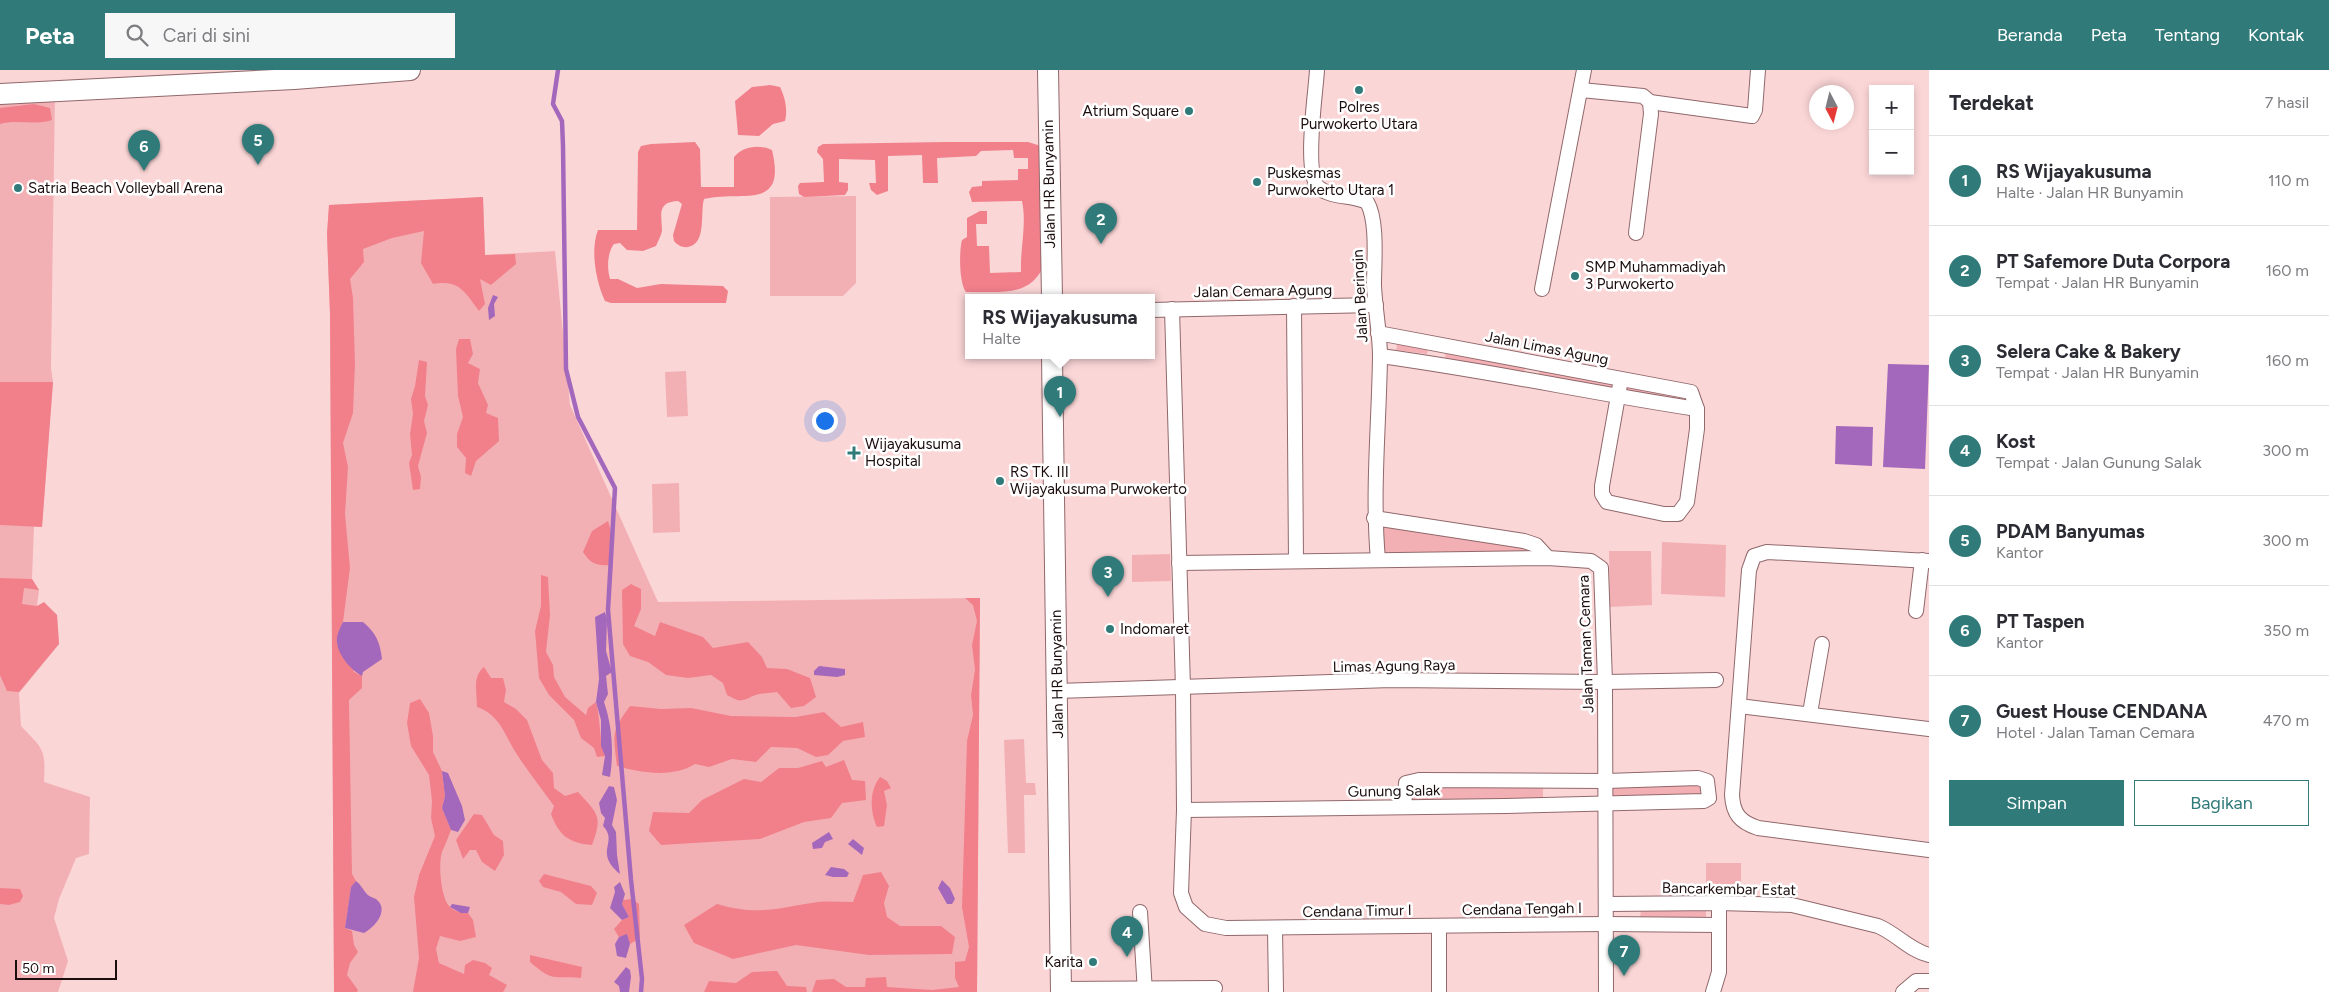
<!DOCTYPE html>
<html lang="id">
<meta charset="utf-8">
<style>
:root{--surface:#fff;--page:#f7f7f7;--text:#2b2b33;--muted:#7c7c81;--line:#e1e1e2;--accent:#317a7a}
body{margin:0;font-family:Figtree,sans-serif;background:var(--page);color:var(--text)}
.controls{position:absolute;right:15px;top:15px;display:grid;overflow:hidden;border-radius:0px;box-shadow:0 2px 8px #0003}
.controls button{width:45px;height:45px;display:grid;place-items:center;padding:0;border:0;border-bottom:1px solid var(--line);background:var(--surface);color:var(--text);font:25px sans-serif}
.compass{position:absolute;left:1809px;top:15px;width:45px;height:45px;border-radius:50%;background:var(--surface);box-shadow:0 2px 8px #0003;rotate:173deg}
.scale{position:absolute;left:15px;bottom:12px;width:102px;box-sizing:border-box;padding-left:5px;border:2px solid #1c0d0e;border-top:0;font-size:14px;line-height:18px;white-space:nowrap;color:#1c0d0e;-webkit-text-stroke:4px #fff;paint-order:stroke}
.you{position:absolute;left:824px;top:350px;width:18px;height:18px;margin:-12px;border:4px solid #fff;border-radius:50%;background:#1a73e8;box-shadow:0 0 0 8px #1a73e833}
.badge{display:grid;place-items:center;width:32px;height:32px;border-radius:50%;background:var(--accent);color:#fff;font-size:16px;font-weight:700}
.pin{position:absolute;translate:-50% -41px;filter:drop-shadow(0 1px 2px #0008)}
.pin::after{content:'';position:absolute;top:26px;width:18px;height:15px;background:inherit;clip-path:polygon(0 0,100% 0,50% 100%)}
.popup{position:absolute;left:965px;top:224px;width:190px;height:65px;box-sizing:border-box;display:grid;place-content:center;border-radius:0px;background:var(--surface);filter:drop-shadow(0 1px 4px #0005);font-size:16px;white-space:nowrap;color:var(--muted)}
.popup b{font-size:19px;color:var(--text)}
.popup::after{content:'';position:absolute;left:50%;top:100%;margin-left:-10px;border:10px solid transparent;border-top-color:var(--surface)}
.list{margin:0;padding:0;list-style:none}
h2{display:flex;justify-content:space-between;align-items:center;height:65px;margin:0;padding:0 20px;font-size:21px}
h2 small{font-size:16px;font-weight:400;color:var(--muted)}
.list li{display:grid;grid-template-columns:32px 1fr auto;gap:15px;align-items:center;box-sizing:border-box;height:90px;padding:0 20px;border-top:1px solid var(--line)}
.list b{display:block;font-size:19px;white-space:nowrap}
.list p{margin:0;font-size:16px;white-space:nowrap;color:var(--muted)}
.list em{font-size:16px;font-style:normal;color:var(--muted)}
.actions{display:flex;gap:10px;padding:15px 20px}
.actions a{flex:1;padding:11px 0;border:1px solid var(--accent);border-radius:0px;text-align:center;font-size:18px;color:var(--accent)}
.actions .main{background:var(--accent);color:#fff}
.icon{flex:none;width:28px;height:28px;fill:none;stroke:currentColor;stroke-width:2;stroke-linecap:round;stroke-linejoin:round}
.map{position:relative;flex:none;width:1929px;height:922px;overflow:hidden}
header{display:flex;align-items:center;gap:30px;box-sizing:border-box;height:70px;padding:0 25px;background:var(--accent);color:#fff}
header strong{font-size:24px}
nav{display:flex;gap:28px;margin-inline-start:auto;font-size:18px}
.search{width:350px;height:45px;background:var(--page);display:flex;align-items:center;gap:12px;box-sizing:border-box;padding:0 18px;border-radius:0px;color:var(--muted);font-size:19px}
main{display:flex}
aside{flex:1;background:var(--surface)}
.map>svg:first-child{display:block}
.green{fill:#f3b0b4}
.forest{fill:#f1808b}
.water{fill:#a368bc}
.lines{fill:none;stroke-linecap:round;stroke-linejoin:round}
.stream{stroke:#a368bc;stroke-width:4.5}
.street-casing{stroke:#91686b;stroke-width:16}
.secondary-casing{stroke:#91686b;stroke-width:22}
.street{stroke:#fff;stroke-width:14}
.secondary{stroke:#fff;stroke-width:20}
.poi-dot{fill:#317a7a;stroke:#fff;stroke-width:2}
.labels{text-anchor:middle;dominant-baseline:central;stroke-width:5;stroke-linejoin:round;paint-order:stroke}
.poi-label{font-size:15px;fill:#1c0d0e;stroke:#fff;text-anchor:start}
.street-label{font-size:15px;fill:#1c0d0e;stroke:#fff}
</style>
<header>
<strong>Peta</strong>
<div class="search"><svg class="icon" aria-label="search" viewBox="0 0 24 24"><circle cx="10" cy="10" r="6"/><path d="M15 15l6 6"/></svg>Cari di sini</div>
<nav><a>Beranda</a><a>Peta</a><a>Tentang</a><a>Kontak</a></nav>
</header>
<main>
<div class="map">
<svg width="1929" height="922" viewBox="0 0 1929 922">
<rect width="100%" height="100%" fill="#fbd6d7"/>
<g class="green">
<path d="M55,22L51,298L53,312L42,457L34,456L32,509L39,520L37,536L44,533L57,545L59,574L19,623L21,656C43,679 46,679 44,712L90,727L89,784L76,788L59,829L54,848L68,891L58,922H0V26Z"/>
<polygon points="856,126 856,213 843,226 770,226 770,127"/>
<polygon points="483,127 485,185 555,181 570,335 658,532 980,528 977,922 334,922 330,244 327,164 329,135"/>
<polygon points="1398,271 1428,277 1427,284 1396,280"/>
<polygon points="1446,279 1526,295 1524,303 1445,289"/>
<polygon points="1542,297 1612,310 1612,318 1537,307"/>
<polygon points="686,301 688,346 667,347 665,302"/>
<polygon points="1625,314 1690,326 1690,334 1625,320"/>
<polygon points="679,413 680,462 653,463 652,414"/>
<polygon points="1378,452 1528,475 1538,483 1382,484"/>
<polygon points="1662,472 1726,475 1725,527 1661,524"/>
<polygon points="1609,481 1651,481 1652,535 1610,537"/>
<polygon points="1170,484 1171,511 1132,512 1132,485"/>
<polygon points="1024,669 1026,713 1035,713 1036,725 1024,725 1025,783 1008,783 1004,670"/>
<polygon points="1700,712 1701,728 1610,729 1610,714"/>
<polygon points="1410,713 1543,713 1543,731 1409,733"/>
<polygon points="1706,793 1741,793 1741,829 1706,828"/>
<polygon points="1706,837 1706,848 1640,849 1641,838"/>
</g>
<g class="forest">
<path d="M770,15L780,17C785,27 788,40 785,51L773,54L759,66L738,65L735,31L752,17Z"/>
<path d="M34,34L50,38L52,50C35,56 17,49 0,54V38Z"/>
<path d="M695,72L700,79L701,117H734V87C743,76 759,74 772,80C787,142 742,120 704,129C700,142 707,174 688,177C683,178 677,175 674,171L673,165L682,134L678,131C656,132 662,146 662,161C661,166 658,171 656,176L643,181L627,180L620,173L614,174C607,183 607,199 610,209H618L637,218L661,214L723,216L728,221L726,233H611L605,231C596,212 590,180 598,160H637L638,82L641,76L651,74Z"/>
<path d="M945,72H1028L1041,76L1045,192C1032,229 999,221 966,222C959,213 959,181 962,170L967,167V148L980,141H987V154H976L977,176H989L990,203L1021,202C1020,178 1027,154 1022,131L972,132L969,122L972,117L982,116V111L1018,110V99H1028V88H1014L1013,80L981,81L976,86L937,88L938,113H923L922,85L888,86V121L877,125L871,120L869,113H876L875,90L839,89V112L848,113V120L845,125L804,127L799,124L798,116L800,113L824,112L823,89L817,82L818,77L823,74Z"/>
<path d="M483,127L485,185L515,184L516,194L491,215L480,209L485,234L479,241C465,222 459,209 433,214L421,193L424,161L392,168L363,179L364,192L350,209L353,228L355,294L353,343L343,373L348,397L345,444L350,498L343,552L340,559L354,602L362,606V618L349,630L352,804L356,811L351,818L345,858L352,861L354,875L358,882L350,893L347,905L358,920L357,922H334L330,244L327,164L329,135Z"/>
<polygon points="459,269 470,269 473,284 468,293 480,299 478,313 488,335 486,343 498,348 499,371 476,391 471,406 465,403 466,388 457,377 457,364 463,347 458,326 456,279"/>
<polygon points="419,290 427,292 425,326 428,335 424,351 427,363 418,396 421,407 420,419 413,420 409,393 412,385 410,364 413,344 411,329 415,316"/>
<polygon points="0,312 53,312 42,457 0,455"/>
<path d="M608,451C613,467 613,478 609,495C596,496 590,493 583,482L592,461Z"/>
<path d="M541,505L548,507L550,545L546,582L553,595L554,607L565,627L586,645L588,638L596,632C601,651 599,670 605,686L597,687L594,678L581,668L574,650L549,625L539,608L535,561L541,536Z"/>
<polygon points="0,508 32,509 39,520 24,518 22,534 37,536 44,532 57,545 59,574 19,622 7,621 0,605"/>
<path d="M631,514L641,519V539L634,556L655,566L660,552L703,567L713,578L748,572L762,587L767,598L787,599L810,608L816,627L804,636L791,638L777,622C770,623 760,623 753,626C740,632 740,632 727,625L723,613L711,605L688,608L666,605L648,592L630,586L623,574L622,520Z"/>
<polygon points="965,528 980,528 977,922 812,922 816,910 834,909 846,917 865,917 866,908 886,907 887,917 932,920 959,917 955,908 955,892 965,891 969,877 962,837 967,671 973,645 971,625 975,600 972,575 977,551 973,535"/>
<path d="M484,597L491,608H503L506,620L504,632L516,639L527,650L542,690L553,703L554,718L565,726L578,722C598,744 603,746 592,775C568,773 559,765 551,744L554,736C542,719 529,703 518,686C505,667 501,645 477,637C477,622 472,607 484,597Z"/>
<path d="M420,629L429,643L433,666V682L442,701L445,726L442,738L451,760C448,768 445,775 442,782C438,794 441,827 449,836C453,841 462,843 468,843L473,850L476,867L460,871L440,866L436,879L439,893L464,904L465,895L473,890L485,893L492,898L489,905L507,915L503,922H413L419,888L414,827L419,805L435,766L431,748L432,731L429,705L411,676L407,653L410,633Z"/>
<path d="M630,636L661,639L691,638L731,646L796,647L824,642L841,657L863,652L865,667L843,671L828,685L816,687L797,678L771,677L756,692L732,689L709,697L695,694C672,708 641,703 617,696C613,664 611,662 630,636Z"/>
<polygon points="844,690 852,710 865,711 866,730 842,733 831,748 804,752 760,769 661,775 649,761 653,742 689,743 702,730 744,709 761,712 779,698 798,698 822,691 826,697"/>
<path d="M880,707L887,711L891,718L884,721L887,735L884,756L877,757C870,741 869,721 880,707Z"/>
<polygon points="474,744 482,745 494,765 503,771 504,785 495,801 482,792 476,780 470,780 463,789 456,770"/>
<path d="M881,802L889,816L884,833L887,847L900,856H941L955,867L952,884L869,885L796,875L733,889L694,873L684,855L717,834C758,846 778,838 818,832C829,831 841,832 853,832L863,805Z"/>
<polygon points="544,804 591,816 597,823 592,835 576,834 561,822 543,817 539,811"/>
<polygon points="0,818 20,819 23,826 20,832 9,835 0,834"/>
<polygon points="632,829 639,834 640,868 630,874 627,865 619,867 614,859 622,850 629,847 622,834 623,830"/>
<path d="M530,885L582,897L581,908C552,905 554,913 530,892Z"/>
<polygon points="777,901 787,916 806,917 807,922 704,922 709,911 736,913 752,902"/>
</g>
<g class="water">
<polygon points="493,225 498,227 494,234 495,246 489,250 488,238"/>
<polygon points="1888,294 1929,295 1925,399 1883,397"/>
<polygon points="1836,356 1873,357 1872,396 1835,394"/>
<path d="M605,542L607,549L606,581L612,602L606,606L608,624L604,632C612,655 614,682 610,707L602,705L605,686L601,676V650L596,632L599,609L595,547Z"/>
<path d="M343,552H363C376,563 380,572 382,589L363,602L362,606C351,600 338,585 337,572C336,566 340,558 343,552Z"/>
<polygon points="819,596 845,599 845,605 837,607 814,605 814,601"/>
<polygon points="442,701 448,703 462,736 465,750 458,762 451,760 442,738 445,726"/>
<path d="M609,716L614,717L617,730L612,755L616,762L617,785L620,804C593,781 619,773 603,756L605,748L601,743L599,733Z"/>
<polygon points="829,762 833,769 825,772 822,778 813,779 812,773"/>
<polygon points="853,769 864,778 862,785 848,774"/>
<polygon points="831,797 844,799 849,803 847,807 833,807 825,805"/>
<polygon points="942,810 950,818 955,829 952,834 947,834 938,818"/>
<path d="M356,811C361,815 362,818 366,823C368,826 372,827 376,829C390,840 375,857 364,863L345,858L351,817Z"/>
<polygon points="620,812 625,824 622,834 629,847 622,850 610,838 615,822 614,817"/>
<polygon points="452,834 470,837 468,843 461,843 450,837"/>
<polygon points="627,864 630,874 626,888 617,886 615,874 619,867"/>
<polygon points="626,897 630,900 631,907 629,922 620,922 619,916 614,912"/>
</g>
<g class="lines">
<polyline class="stream" points="558,0 553,34 562,51 563,76 566,299 578,347 615,418 608,540 631,810 642,909 641,922"/>
<g class="street-casing">
<g id="street">
<path d="M1317,0C1316,21 1303,105 1319,118C1332,128 1352,125 1367,132C1378,151 1374,192 1374,215C1375,239 1380,263 1380,287C1379,355 1372,422 1378,490"/>
<polyline points="1581,20 1643,26 1650,32 1651,44 1636,163"/>
<polyline points="1650,32 1752,46 1755,40 1758,0"/>
<polyline points="1542,219 1584,0"/>
<polyline points="1294,236 1296,491"/>
<polyline points="1172,239 1183,618 1184,740 1181,823 1186,837 1205,854 1226,858 1606,854 1718,855"/>
<polyline points="1151,240 1376,235"/>
<polyline points="1378,263 1691,322 1697,339 1697,359 1687,432 1678,444 1664,444 1607,432 1602,424 1602,416 1621,309"/>
<path d="M1380,286C1486,300 1591,323 1697,339"/>
<polyline points="1374,448 1524,471 1536,475 1548,488"/>
<path d="M1929,491L1767,482L1754,486L1749,500L1732,725C1733,744 1740,752 1758,758L1929,780"/>
<polyline points="1179,493 1548,488 1591,491 1601,498 1605,612 1606,922"/>
<polyline points="1916,541 1922,490"/>
<polyline points="1057,621 1391,610 1605,612 1716,610"/>
<polyline points="1739,636 1929,659"/>
<polyline points="1810,643 1822,574"/>
<polyline points="1184,740 1505,736 1704,731 1709,728 1707,711 1698,708 1606,711 1419,710 1406,713 1404,736"/>
<path d="M1607,834L1719,833L1792,835L1878,856C1897,864 1909,880 1929,885"/>
<polyline points="1140,842 1145,922"/>
<polyline points="1439,856 1439,922"/>
<polyline points="1275,859 1276,922"/>
<polyline points="1061,919 1215,918"/>
<polyline points="1713,922 1719,902 1719,833"/>
<polyline points="1903,922 1916,911 1929,911"/>
</g>
</g>
<g class="secondary-casing">
<g id="secondary">
<polyline points="1048,0 1052,228"/>
<polyline points="0,24 294,9 410,0"/>
<polyline points="1052,286 1061,922"/>
</g>
</g>
<use href="#street" class="street"/>
<use href="#secondary" class="secondary"/>
</g>
<g class="poi-dot">
<circle cx="1359" cy="20" r="5"/>
<circle cx="1189" cy="41" r="5"/>
<circle cx="1257" cy="112" r="5"/>
<circle cx="18" cy="118" r="5"/>
<circle cx="1575" cy="206" r="5"/>
<path d="M851.5 375.5h5v5h5v5h-5v5h-5v-5h-5v-5h5z"/>
<circle cx="1000" cy="411" r="5"/>
<circle cx="1110" cy="559" r="5"/>
<circle cx="1093" cy="892" r="5"/>
</g>
<g class="labels">
<g class="poi-label">
<text x="1359" y="37" text-anchor="middle">Polres<tspan x="1359" dy="17">Purwokerto Utara</tspan></text>
<text x="1179" y="41" text-anchor="end">Atrium Square</text>
<text x="1267" y="103">Puskesmas<tspan x="1267" dy="17">Purwokerto Utara 1</tspan></text>
<text x="28" y="118">Satria Beach Volleyball Arena</text>
<text x="1585" y="197">SMP Muhammadiyah<tspan x="1585" dy="17">3 Purwokerto</tspan></text>
<text x="865" y="374">Wijayakusuma<tspan x="865" dy="17">Hospital</tspan></text>
<text x="1010" y="402">RS TK. III<tspan x="1010" dy="17">Wijayakusuma Purwokerto</tspan></text>
<text x="1120" y="559">Indomaret</text>
<text x="1083" y="892" text-anchor="end">Karita</text>
</g>
<g class="street-label">
<text transform="translate(1049 114) rotate(-91)">Jalan HR Bunyamin</text>
<text transform="translate(1263 221) rotate(-1)">Jalan Cemara Agung</text>
<text transform="translate(1360 226) rotate(-93)">Jalan Beringin</text>
<text transform="translate(1547 278) rotate(11)">Jalan Limas Agung</text>
<text transform="translate(1586 574) rotate(-92)">Jalan Taman Cemara</text>
<text transform="translate(1394 596) rotate(-1)">Limas Agung Raya</text>
<text transform="translate(1057 604) rotate(-91)">Jalan HR Bunyamin</text>
<text transform="translate(1394 721) rotate(-1)">Gunung Salak</text>
<text transform="translate(1729 819) rotate(1)">Bancarkembar Estat</text>
<text transform="translate(1522 839) rotate(-1)">Cendana Tengah I</text>
<text transform="translate(1357 841) rotate(-1)">Cendana Timur I</text>
</g>
</g>
</svg>
<div class="controls">
<button>+</button>
<button>−</button>
</div>
<svg class="compass" viewBox="-18 -18 36 36"><path d="M0-13l5 13h-10z" fill="#e53935"/><path d="M0 13l5-13h-10z" fill="#7c7c81"/></svg>
<div class="scale">50 m</div>
<div class="you"></div>
<div class="pin badge" style="left:1060px;top:347px">1</div>
<div class="popup"><b>RS Wijayakusuma</b>Halte</div>
<div class="pin badge" style="left:1101px;top:174px">2</div>
<div class="pin badge" style="left:1108px;top:527px">3</div>
<div class="pin badge" style="left:1127px;top:887px">4</div>
<div class="pin badge" style="left:258px;top:95px">5</div>
<div class="pin badge" style="left:144px;top:101px">6</div>
<div class="pin badge" style="left:1624px;top:906px">7</div>
</div>
<aside>
<h2>Terdekat<small>7 hasil</small></h2>
<ul class="list">
<li><span class="badge">1</span><div><b>RS Wijayakusuma</b><p>Halte · Jalan HR Bunyamin</p></div><em>110 m</em></li>
<li><span class="badge">2</span><div><b>PT Safemore Duta Corpora</b><p>Tempat · Jalan HR Bunyamin</p></div><em>160 m</em></li>
<li><span class="badge">3</span><div><b>Selera Cake &amp; Bakery</b><p>Tempat · Jalan HR Bunyamin</p></div><em>160 m</em></li>
<li><span class="badge">4</span><div><b>Kost</b><p>Tempat · Jalan Gunung Salak</p></div><em>300 m</em></li>
<li><span class="badge">5</span><div><b>PDAM Banyumas</b><p>Kantor</p></div><em>300 m</em></li>
<li><span class="badge">6</span><div><b>PT Taspen</b><p>Kantor</p></div><em>350 m</em></li>
<li><span class="badge">7</span><div><b>Guest House CENDANA</b><p>Hotel · Jalan Taman Cemara</p></div><em>470 m</em></li>
</ul>
<div class="actions"><a class="main">Simpan</a><a>Bagikan</a></div>
</aside>
</main>
